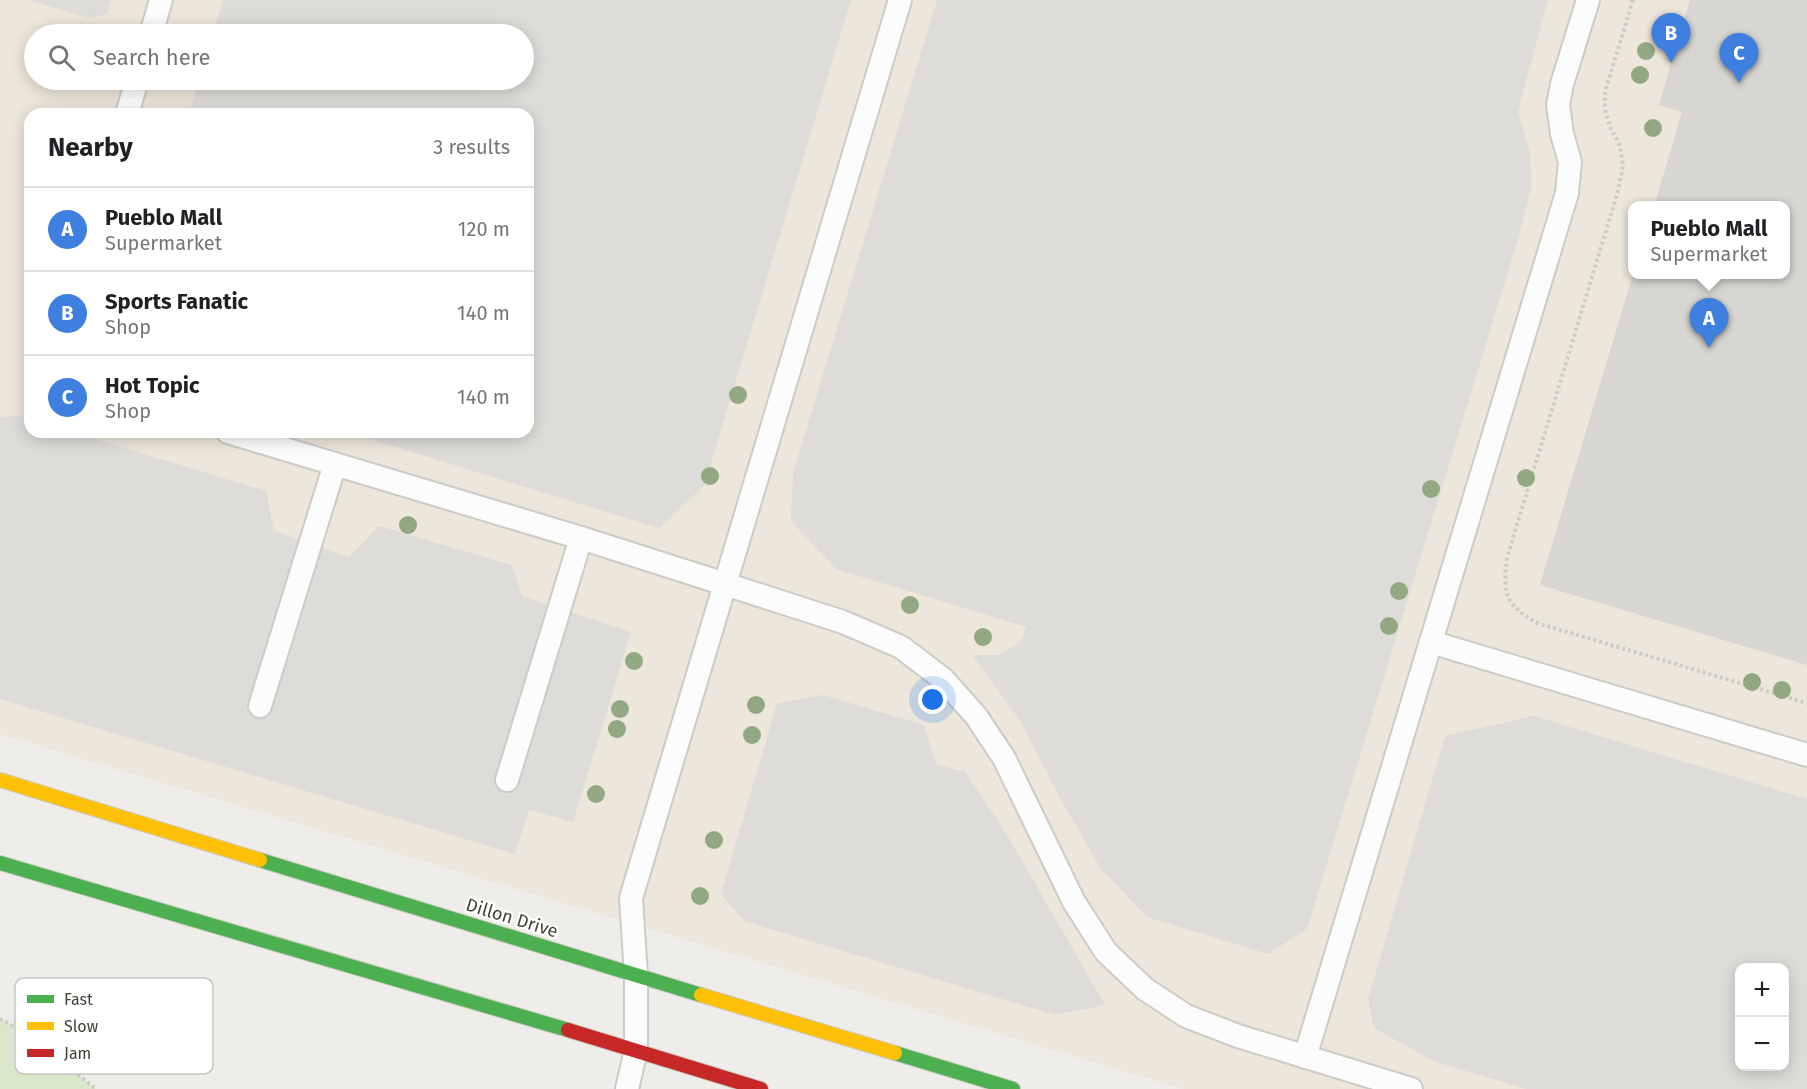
<!DOCTYPE html>
<meta charset="utf-8">
<style>
:root{--surface:#fff;--page:#f6f6f6;--text:#202124;--muted:#757577;--line:#e0e0e0;--accent:#0f766e}
body{margin:0;font-family:"Fira Sans",sans-serif;background:var(--page);color:var(--text)}
.controls{position:absolute;right:18px;bottom:18px;display:grid;overflow:hidden;border-radius:12px;box-shadow:0 3px 15px #0003}
.controls button{width:54px;height:54px;display:grid;place-items:center;padding:0;border:0;border-bottom:2px solid var(--line);background:var(--surface);color:var(--text);font:30px sans-serif}
.you{position:absolute;left:933px;top:700px;width:21px;height:21px;margin:-15px;border:4px solid #fff;border-radius:50%;background:#1a73e8;box-shadow:0 0 0 9px #1a73e833}
.badge{display:grid;place-items:center;width:39px;height:39px;border-radius:50%;background:var(--accent);color:#fff;font-size:20px;font-weight:700}
.pin{position:absolute;translate:-50% -50px;filter:drop-shadow(0 2px 3px #0008)}
.pin::after{content:'';position:absolute;top:32px;width:21px;height:18px;background:inherit;clip-path:polygon(0 0,100% 0,50% 100%)}
.popup{position:absolute;left:1628px;top:201px;width:162px;height:78px;box-sizing:border-box;display:grid;place-content:center;border-radius:12px;background:var(--surface);filter:drop-shadow(0 2px 4px #0005);font-size:20px;white-space:nowrap;color:var(--muted)}
.popup b{font-size:22px;color:var(--text)}
.popup::after{content:'';position:absolute;left:50%;top:100%;margin-left:-12px;border:12px solid transparent;border-top-color:var(--surface)}
.list{margin:0;padding:0;list-style:none}
h2{display:flex;justify-content:space-between;align-items:center;height:78px;margin:0;padding:0 24px;font-size:26px}
h2 small{font-size:20px;font-weight:400;color:var(--muted)}
.list li{display:grid;grid-template-columns:39px 1fr auto;gap:18px;align-items:center;box-sizing:border-box;height:84px;padding:0 24px;border-top:2px solid var(--line)}
.list b{display:block;font-size:22px;white-space:nowrap}
.list p{margin:0;font-size:20px;white-space:nowrap;color:var(--muted)}
.list em{font-size:20px;font-style:normal;color:var(--muted)}
.icon{flex:none;width:33px;height:33px;fill:none;stroke:currentColor;stroke-width:2;stroke-linecap:round;stroke-linejoin:round}
.map{position:relative;flex:none;width:1807px;height:1089px;overflow:hidden}
.search{position:absolute;background:var(--surface);box-shadow:0 3px 15px #0003;left:24px;top:24px;width:510px;height:66px;display:flex;align-items:center;gap:15px;box-sizing:border-box;padding:0 21px;border-radius:33px;color:var(--muted);font-size:22px}
.panel{position:absolute;background:var(--surface);box-shadow:0 3px 15px #0003;left:24px;top:108px;width:510px;height:330px;border-radius:18px}
.map>svg:first-child{display:block}
.commercial{fill:#ede6da;fill-rule:evenodd}
.green{fill:#dbe7cb}
.parking{fill:#dedcd9;fill-rule:evenodd}
.building{fill:#d8d6d2}
.lines{fill:none;stroke-linecap:round;stroke-linejoin:round}
.lane-casing{stroke:#cccbc7;stroke-width:26}
.fast-casing{stroke:#cccac1;stroke-width:16}
.slow-casing{stroke:#cccac1;stroke-width:16}
.jam-casing{stroke:#cccac1;stroke-width:16}
.path{stroke:#cccbc7;stroke-width:4;stroke-dasharray:3 3;stroke-linecap:butt}
.lane{stroke:#fcfcfc;stroke-width:22}
.fast{stroke:#4caf50;stroke-width:14}
.slow{stroke:#ffc107;stroke-width:14}
.jam{stroke:#c62828;stroke-width:14}
.tree{fill:#91a883}
.labels{text-anchor:middle;dominant-baseline:central;stroke-width:4.5;stroke-linejoin:round;paint-order:stroke}
.street-label{font-size:18px;fill:#433f36;stroke:#fff}
.key{fill:#fff;stroke:#c7c5c3;stroke-width:1.5}
.key-label{font-size:16px;fill:#433f36}
</style>
<div class="map">
<svg width="1807" height="1089" viewBox="0 0 1807 1089">
<rect width="100%" height="100%" fill="#eeede9"/>
<path class="commercial" d="M0,0H1807V1089H1183L0,734ZM34,34H524V80H34ZM30,114H528V432H30ZM1632,206H1786V274H1632ZM1740,968H1784V1066H1740Z"/>
<polygon class="green" points="0,1019 28,1034 96,1089 0,1089"/>
<g class="parking">
<polygon points="28,0 111,0 107,14 89,18"/>
<polygon points="223,0 851,0 704,486 659,528 346,432 528,432 528,114 189,114 199,80 524,80 524,34 213,34"/>
<polygon points="937,0 1548,0 1518,111 1530,154 1531,188 1518,239 1307,929 1268,954 1147,917 1101,869 1061,800 1021,722 972,655 999,655 1021,641 1026,627 836,569 791,521 793,473"/>
<polygon points="18,416 30,419 30,432 72,432 266,491 274,531 349,557 379,526 512,565 522,596 631,632 573,822 529,810 515,854 0,699 0,417"/>
<polygon points="823,695 924,725 936,764 965,772 1006,833 1105,1005 1055,1015 744,921 721,894 777,703"/>
<path d="M1534,716L1807,799V1089H1526L1433,1061L1374,1028L1368,999L1445,736ZM1740,968H1784V1066H1740Z"/>
</g>
<polygon class="building" points="1690,0 1807,0 1807,665 1540,585 1633,274 1786,274 1786,206 1654,206 1682,112 1659,105"/>
<g class="lines">
<g class="lane-casing">
<g id="lane">
<polyline points="151,34 161,0"/>
<polyline points="127,114 137,80"/>
<polyline points="228,432 581,538 725,584 843,622 901,647 943,679 976,716 1004,758 1074,902 1106,952 1145,989 1186,1016 1238,1036 1411,1089"/>
<polyline points="1431,642 1807,755"/>
<polyline points="260,706 335,464"/>
<polyline points="507,780 581,538"/>
<polyline points="1305,1057 1567,193 1570,162 1562,134 1558,105 1562,84 1588,0"/>
<polyline points="627,1089 636,1050 636,975 631,898 900,0"/>
</g>
</g>
<g class="fast-casing">
<g id="fast">
<polyline points="260,860 701,995"/>
<polyline points="0,863 568,1030"/>
<polyline points="895,1053 1013,1089"/>
</g>
</g>
<g class="slow-casing">
<g id="slow">
<polyline points="0,780 260,860"/>
<polyline points="701,995 895,1053"/>
</g>
</g>
<g class="jam-casing">
<polyline id="jam" points="568,1030 761,1089"/>
</g>
<g class="path">
<path d="M1633,0L1605,92V109L1610,127L1620,146L1623,166L1618,191L1507,558C1502,594 1506,605 1537,623L1807,703"/>
<polyline points="0,1019 28,1034 96,1089"/>
</g>
<use href="#lane" class="lane"/>
<use href="#fast" class="fast"/>
<use href="#slow" class="slow"/>
<use href="#jam" class="jam"/>
</g>
<g class="tree">
<circle cx="1666" cy="26" r="9"/>
<circle cx="1646" cy="51" r="9"/>
<circle cx="1640" cy="75" r="9"/>
<circle cx="1653" cy="128" r="9"/>
<circle cx="738" cy="395" r="9"/>
<circle cx="710" cy="476" r="9"/>
<circle cx="1526" cy="478" r="9"/>
<circle cx="1431" cy="489" r="9"/>
<circle cx="408" cy="525" r="9"/>
<circle cx="1399" cy="591" r="9"/>
<circle cx="910" cy="605" r="9"/>
<circle cx="1389" cy="626" r="9"/>
<circle cx="983" cy="637" r="9"/>
<circle cx="634" cy="661" r="9"/>
<circle cx="1752" cy="682" r="9"/>
<circle cx="1782" cy="690" r="9"/>
<circle cx="756" cy="705" r="9"/>
<circle cx="620" cy="709" r="9"/>
<circle cx="617" cy="729" r="9"/>
<circle cx="752" cy="735" r="9"/>
<circle cx="596" cy="794" r="9"/>
<circle cx="714" cy="840" r="9"/>
<circle cx="700" cy="896" r="9"/>
</g>
<g class="labels">
<g class="street-label">
<text transform="translate(512 918) rotate(17)">Dillon Drive</text>
</g>
</g>
<rect x="15" y="978" width="198" height="96" rx="9" class="key"/>
<rect x="27" y="995" width="27" height="8" fill="#4caf50"/>
<rect x="27" y="1022" width="27" height="8" fill="#ffc107"/>
<rect x="27" y="1049" width="27" height="8" fill="#c62828"/>
<g class="key-label">
<text x="64" y="1005">Fast</text>
<text x="64" y="1032">Slow</text>
<text x="64" y="1059">Jam</text>
</g>
</svg>
<div class="controls">
<button>+</button>
<button>−</button>
</div>
<div class="you"></div>
<div class="pin badge" style="left:1709px;top:348px;background:#3f7fe0">A</div>
<div class="popup"><b>Pueblo Mall</b>Supermarket</div>
<div class="pin badge" style="left:1671px;top:63px;background:#3f7fe0">B</div>
<div class="pin badge" style="left:1739px;top:83px;background:#3f7fe0">C</div>
<div class="search"><svg class="icon" aria-label="search" viewBox="0 0 24 24"><circle cx="10" cy="10" r="6"/><path d="M15 15l6 6"/></svg>Search here</div>
<section class="panel">
<h2>Nearby<small>3 results</small></h2>
<ul class="list">
<li><span class="badge" style="background:#3f7fe0">A</span><div><b>Pueblo Mall</b><p>Supermarket</p></div><em>120 m</em></li>
<li><span class="badge" style="background:#3f7fe0">B</span><div><b>Sports Fanatic</b><p>Shop</p></div><em>140 m</em></li>
<li><span class="badge" style="background:#3f7fe0">C</span><div><b>Hot Topic</b><p>Shop</p></div><em>140 m</em></li>
</ul>
</section>
</div>
